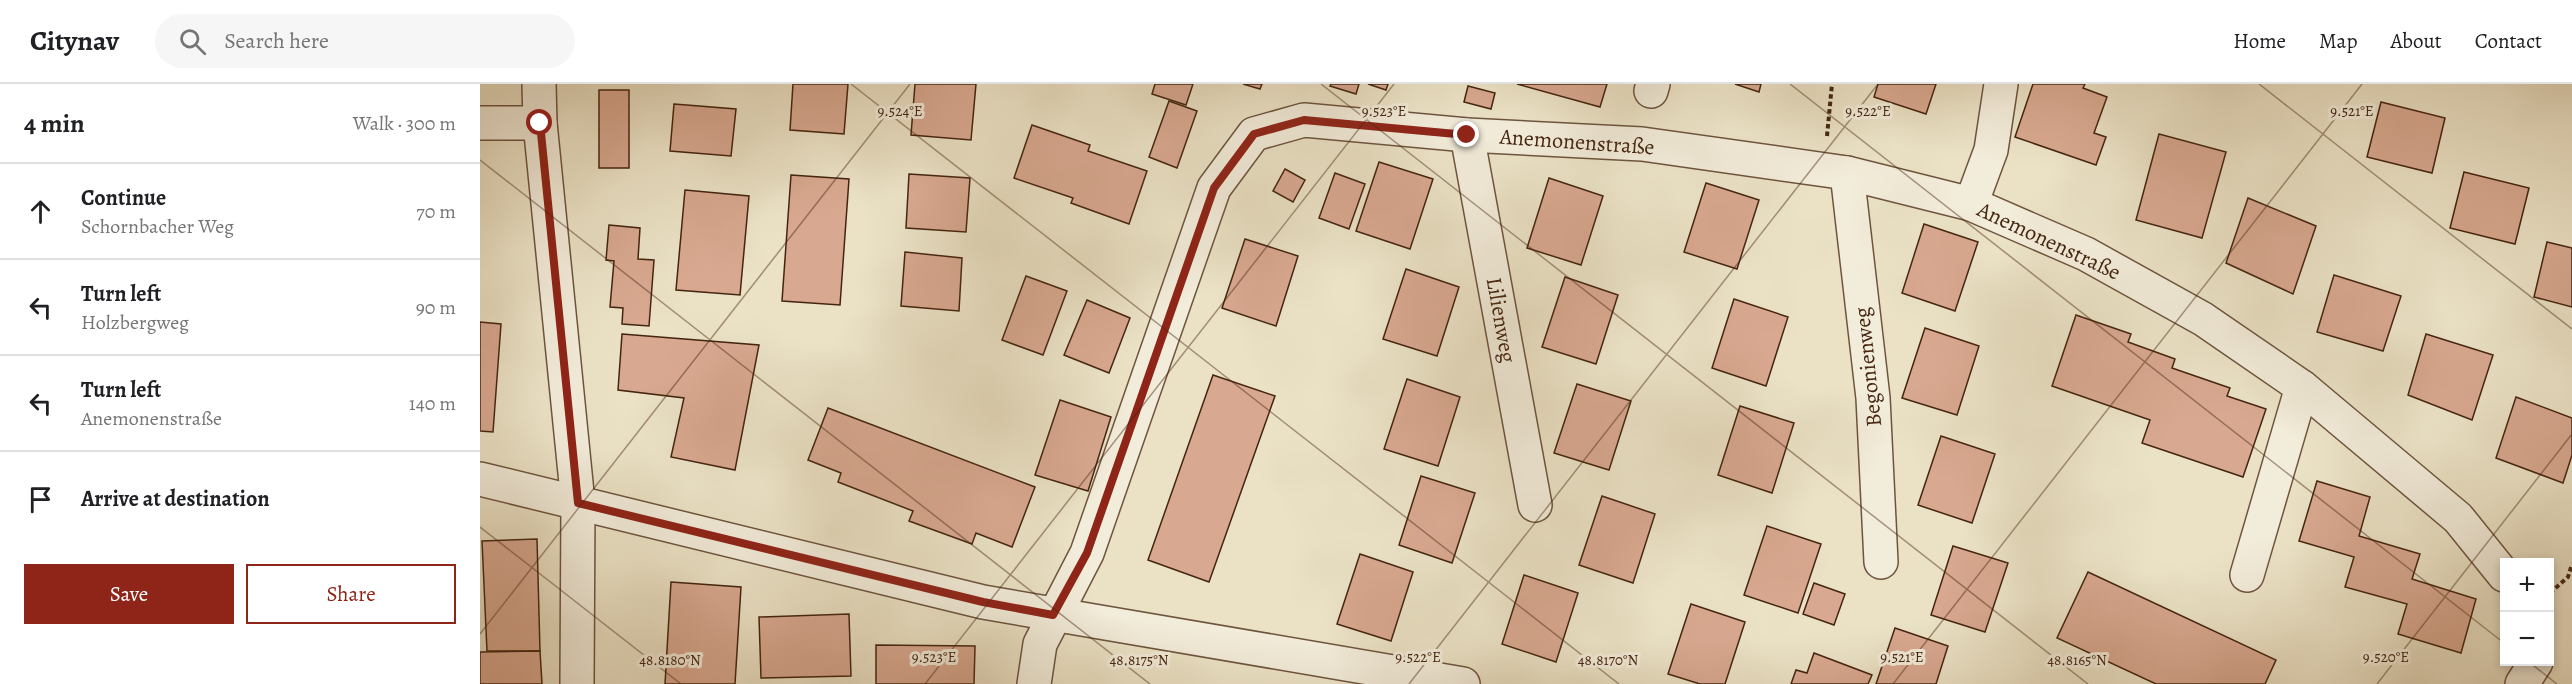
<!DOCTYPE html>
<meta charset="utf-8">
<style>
:root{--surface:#fff;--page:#f6f6f6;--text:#202124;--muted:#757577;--line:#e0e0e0;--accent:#8f2418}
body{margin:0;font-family:Alegreya,serif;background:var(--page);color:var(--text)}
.controls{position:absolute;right:18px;bottom:18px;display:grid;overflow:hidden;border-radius:0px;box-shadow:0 3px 9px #0003}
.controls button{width:54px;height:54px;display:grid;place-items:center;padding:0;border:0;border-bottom:2px solid var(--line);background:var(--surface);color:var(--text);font:30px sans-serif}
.stop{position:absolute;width:18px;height:18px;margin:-14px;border:4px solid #8f2418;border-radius:50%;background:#fff}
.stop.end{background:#8f2418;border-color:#fff;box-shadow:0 2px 6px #0008}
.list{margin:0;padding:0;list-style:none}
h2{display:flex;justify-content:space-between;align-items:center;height:78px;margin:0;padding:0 24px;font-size:26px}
h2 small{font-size:20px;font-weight:400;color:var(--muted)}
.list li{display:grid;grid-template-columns:39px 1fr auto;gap:18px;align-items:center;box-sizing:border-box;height:96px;padding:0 24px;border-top:2px solid var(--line)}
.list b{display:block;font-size:22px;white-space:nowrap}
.list p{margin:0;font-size:20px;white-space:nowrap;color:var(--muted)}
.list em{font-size:20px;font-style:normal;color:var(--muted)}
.actions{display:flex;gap:12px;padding:18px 24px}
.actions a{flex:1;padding:14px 0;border:2px solid var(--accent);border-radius:0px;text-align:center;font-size:21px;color:var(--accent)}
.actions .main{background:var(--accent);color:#fff}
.icon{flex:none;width:33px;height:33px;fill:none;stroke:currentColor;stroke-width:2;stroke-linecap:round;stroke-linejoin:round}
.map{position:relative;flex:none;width:2092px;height:600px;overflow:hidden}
header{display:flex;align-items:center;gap:36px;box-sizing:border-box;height:84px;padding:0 30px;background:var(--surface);border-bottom:2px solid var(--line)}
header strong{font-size:28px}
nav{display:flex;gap:33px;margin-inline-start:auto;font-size:21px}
.search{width:420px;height:54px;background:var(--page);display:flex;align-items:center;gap:15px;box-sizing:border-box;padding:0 21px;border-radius:33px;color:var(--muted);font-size:22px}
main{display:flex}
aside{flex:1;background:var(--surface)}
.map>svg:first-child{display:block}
.building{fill:#d8a890;stroke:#442510;stroke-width:1.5}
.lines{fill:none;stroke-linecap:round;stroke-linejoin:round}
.minor-casing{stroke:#6e543e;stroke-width:36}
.path{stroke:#442510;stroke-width:4;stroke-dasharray:4.5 3;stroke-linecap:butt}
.minor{stroke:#f2ecda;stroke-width:33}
.route{stroke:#8f2418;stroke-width:8}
.ticks{fill:none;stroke:#442510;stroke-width:1.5;stroke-opacity:0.45}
.labels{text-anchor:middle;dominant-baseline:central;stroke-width:6;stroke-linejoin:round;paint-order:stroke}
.street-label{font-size:22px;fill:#442510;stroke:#f2ecda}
.ticks-label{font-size:15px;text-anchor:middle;fill:#442510;stroke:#f2ecda;stroke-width:6;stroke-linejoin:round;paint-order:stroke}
</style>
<header>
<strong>Citynav</strong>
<div class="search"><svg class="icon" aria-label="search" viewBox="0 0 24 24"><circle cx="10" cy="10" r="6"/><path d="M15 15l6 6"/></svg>Search here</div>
<nav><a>Home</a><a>Map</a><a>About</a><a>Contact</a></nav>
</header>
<main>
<aside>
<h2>4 min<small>Walk · 300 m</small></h2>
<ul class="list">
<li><svg class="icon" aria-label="ahead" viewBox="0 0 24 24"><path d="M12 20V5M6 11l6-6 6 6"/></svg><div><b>Continue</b><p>Schornbacher Weg</p></div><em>70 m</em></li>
<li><svg class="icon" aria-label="left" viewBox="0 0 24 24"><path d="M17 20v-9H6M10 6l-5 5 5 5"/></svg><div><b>Turn left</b><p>Holzbergweg</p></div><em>90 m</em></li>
<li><svg class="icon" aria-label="left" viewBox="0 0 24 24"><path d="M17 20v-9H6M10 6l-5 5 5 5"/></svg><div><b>Turn left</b><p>Anemonenstraße</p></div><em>140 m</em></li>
<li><svg class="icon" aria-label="arrive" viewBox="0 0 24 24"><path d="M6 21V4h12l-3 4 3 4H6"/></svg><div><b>Arrive at destination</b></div></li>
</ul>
<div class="actions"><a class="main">Save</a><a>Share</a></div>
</aside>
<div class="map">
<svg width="2092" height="600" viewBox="0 0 2092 600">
<rect width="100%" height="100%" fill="#ebe2c6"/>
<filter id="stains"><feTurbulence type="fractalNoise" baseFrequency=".00333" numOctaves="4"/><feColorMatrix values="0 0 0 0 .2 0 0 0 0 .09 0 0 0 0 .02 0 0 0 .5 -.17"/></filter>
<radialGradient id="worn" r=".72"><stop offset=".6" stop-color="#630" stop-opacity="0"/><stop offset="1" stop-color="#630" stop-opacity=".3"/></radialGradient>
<g class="building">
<polygon points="313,0 368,0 364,50 310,46"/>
<polygon points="435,0 496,0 491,56 431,51"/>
<polygon points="675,0 713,0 706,21 672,10"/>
<polygon points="763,0 782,0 780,5"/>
<polygon points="851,0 879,0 876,10 850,2"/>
<polygon points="888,0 908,0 906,6"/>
<polygon points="1037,0 1127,0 1120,23"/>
<polygon points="1255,0 1281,0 1279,8"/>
<polygon points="1398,0 1456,0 1446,30 1394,13"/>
<polygon points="1553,0 1605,0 1603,4 1627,13 1614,49 1626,53 1616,81 1535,53"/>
<polygon points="988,2 1015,9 1011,25 984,18"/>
<rect x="119" y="6" width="30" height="78"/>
<polygon points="689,17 717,27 697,84 669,73"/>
<polygon points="1901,18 1965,34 1952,89 1887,73"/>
<polygon points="194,20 256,25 251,72 190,67"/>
<polygon points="552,41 610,61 608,67 667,87 649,140 591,119 593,114 534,94"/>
<polygon points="1679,50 1746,68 1722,154 1656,136"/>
<polygon points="899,78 953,95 930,165 876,147"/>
<polygon points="805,85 825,96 813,118 793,107"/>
<polygon points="1984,88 2049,104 2035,160 1970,144"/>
<polygon points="855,89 885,100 869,145 839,134"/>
<polygon points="429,90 490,94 486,148 426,144"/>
<polygon points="311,91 369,95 360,221 302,217"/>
<polygon points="1069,94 1123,112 1101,181 1047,164"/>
<polygon points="1226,99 1279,116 1257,185 1204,168"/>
<polygon points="205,106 269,112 260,211 196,206"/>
<polygon points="1768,114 1836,142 1813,210 1746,179"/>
<polygon points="1444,140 1498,158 1475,227 1422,209"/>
<polygon points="129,141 160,144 158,175 174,176 169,242 142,240 143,224 130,223 134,177 126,176"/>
<polygon points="765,155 818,172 796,242 742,224"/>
<polygon points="2067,158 2092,164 2092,223 2054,213"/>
<polygon points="425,168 482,174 479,227 421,222"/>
<polygon points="926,185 979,203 957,272 903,255"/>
<polygon points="1854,191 1921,212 1903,267 1837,248"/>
<polygon points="546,192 587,207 563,271 522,256"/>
<polygon points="1085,193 1138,211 1116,280 1062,263"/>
<polygon points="1254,215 1308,233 1286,302 1232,284"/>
<polygon points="607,216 650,234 629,289 584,271"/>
<polygon points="1596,231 1651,250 1648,258 1695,275 1692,284 1750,304 1747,312 1786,325 1763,393 1662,359 1670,336 1572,302"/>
<polygon points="0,238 21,240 13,348 0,347"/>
<polygon points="1445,244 1499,262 1477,331 1422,314"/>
<polygon points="142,250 279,261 255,386 191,373 204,314 138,306"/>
<polygon points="1946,250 2013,271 1992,336 1928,311"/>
<polygon points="733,291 795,312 729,498 668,476"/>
<polygon points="927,295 980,313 958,382 904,365"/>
<polygon points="1097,300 1151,317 1129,386 1074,369"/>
<polygon points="2036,313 2092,334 2092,371 2083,399 2016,374"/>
<polygon points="580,316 631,333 608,407 555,391"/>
<polygon points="1260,322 1314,339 1292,409 1238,391"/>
<polygon points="348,324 555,403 532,463 496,449 492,460 429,437 433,427 358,398 361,389 328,376"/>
<polygon points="1461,352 1515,370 1492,439 1438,421"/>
<polygon points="941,392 995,409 972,479 919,461"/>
<polygon points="1837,397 1890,413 1879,452 1940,470 1932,495 1996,515 1981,569 1918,550 1927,520 1865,503 1874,473 1819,457"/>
<polygon points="1122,412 1175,430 1153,499 1099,481"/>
<polygon points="1287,442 1341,460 1318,529 1264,511"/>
<polygon points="57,455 60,567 7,567 2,457"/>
<polygon points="1473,462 1528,479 1505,548 1451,531"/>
<polygon points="880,470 933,488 911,557 857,540"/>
<polygon points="1608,488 1796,576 1785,600 1676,600 1577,554"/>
<polygon points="1044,491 1098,509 1076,578 1022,560"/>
<polygon points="191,498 261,503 255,600 185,600"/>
<polygon points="1334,499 1365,510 1354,541 1323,530"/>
<polygon points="1211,520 1265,538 1245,600 1220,600 1188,590"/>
<polygon points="369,530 371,592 281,594 279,533"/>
<polygon points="1415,544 1468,562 1456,600 1396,600"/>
<polygon points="396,561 495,562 494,600 396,600"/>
<polygon points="60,567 62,600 0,600 0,568"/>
<polygon points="1334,569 1392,591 1388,600 1311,600 1316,586 1327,589"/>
</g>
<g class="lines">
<g class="minor-casing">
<g id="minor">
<polyline points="59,0 60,39 98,419 97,600"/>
<polyline points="1171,7 1173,0"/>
<polyline points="0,39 60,39"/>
<polyline points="987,51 1055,421"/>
<polyline points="1367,89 1393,314 1401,478"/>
<polyline points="1491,120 1511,66 1521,0"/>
<polyline points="0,395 503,518 983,600"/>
<polyline points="1767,491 1822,303"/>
<polyline points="554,600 560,560 607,469 734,104 774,50 824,36 987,51 1162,60 1367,89 1491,120 1606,170 1723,235 1822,303 1978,434 2024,491"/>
<polyline points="2042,600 2056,578"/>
</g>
</g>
<g class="path">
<polyline points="1347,52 1352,0"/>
<polyline points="2070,509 2088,493 2092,480"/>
</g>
<use href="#minor" class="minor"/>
</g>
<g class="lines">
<polyline class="route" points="60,39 98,419 503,518 573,531 607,469 734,104 774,50 824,36 987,51"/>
</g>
<path class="ticks" d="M371,0L1139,600M841,0L1608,600M1310,0L2024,559M1779,0L2092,245M0,76L670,600M0,443L201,600M0,550L430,0M2049,578L2077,600M445,600L914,0M929,600L1398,0M1413,600L1882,0M1897,600L2092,350"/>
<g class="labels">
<g class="street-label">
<text transform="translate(1097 58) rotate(4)">Anemonenstraße</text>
<text transform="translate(1569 157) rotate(25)">Anemonenstraße</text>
<text transform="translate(1021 236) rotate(80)">Lilienweg</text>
<text transform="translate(1388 283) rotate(-96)">Begonienweg</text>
</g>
</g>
<g class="ticks-label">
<text x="420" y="32">9.524°E</text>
<text x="904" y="32">9.523°E</text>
<text x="1388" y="32">9.522°E</text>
<text x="1872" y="32">9.521°E</text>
<text x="454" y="578">9.523°E</text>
<text x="938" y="578">9.522°E</text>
<text x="1422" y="578">9.521°E</text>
<text x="1906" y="578">9.520°E</text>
<text x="190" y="581">48.8180°N</text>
<text x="659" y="581">48.8175°N</text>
<text x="1128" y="581">48.8170°N</text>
<text x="1597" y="581">48.8165°N</text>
</g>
<rect width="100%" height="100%" filter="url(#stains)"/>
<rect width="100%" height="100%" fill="url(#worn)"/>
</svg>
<div class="controls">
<button>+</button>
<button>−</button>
</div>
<div class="stop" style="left:60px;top:39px"></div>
<div class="stop end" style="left:987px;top:51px"></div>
</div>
</main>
